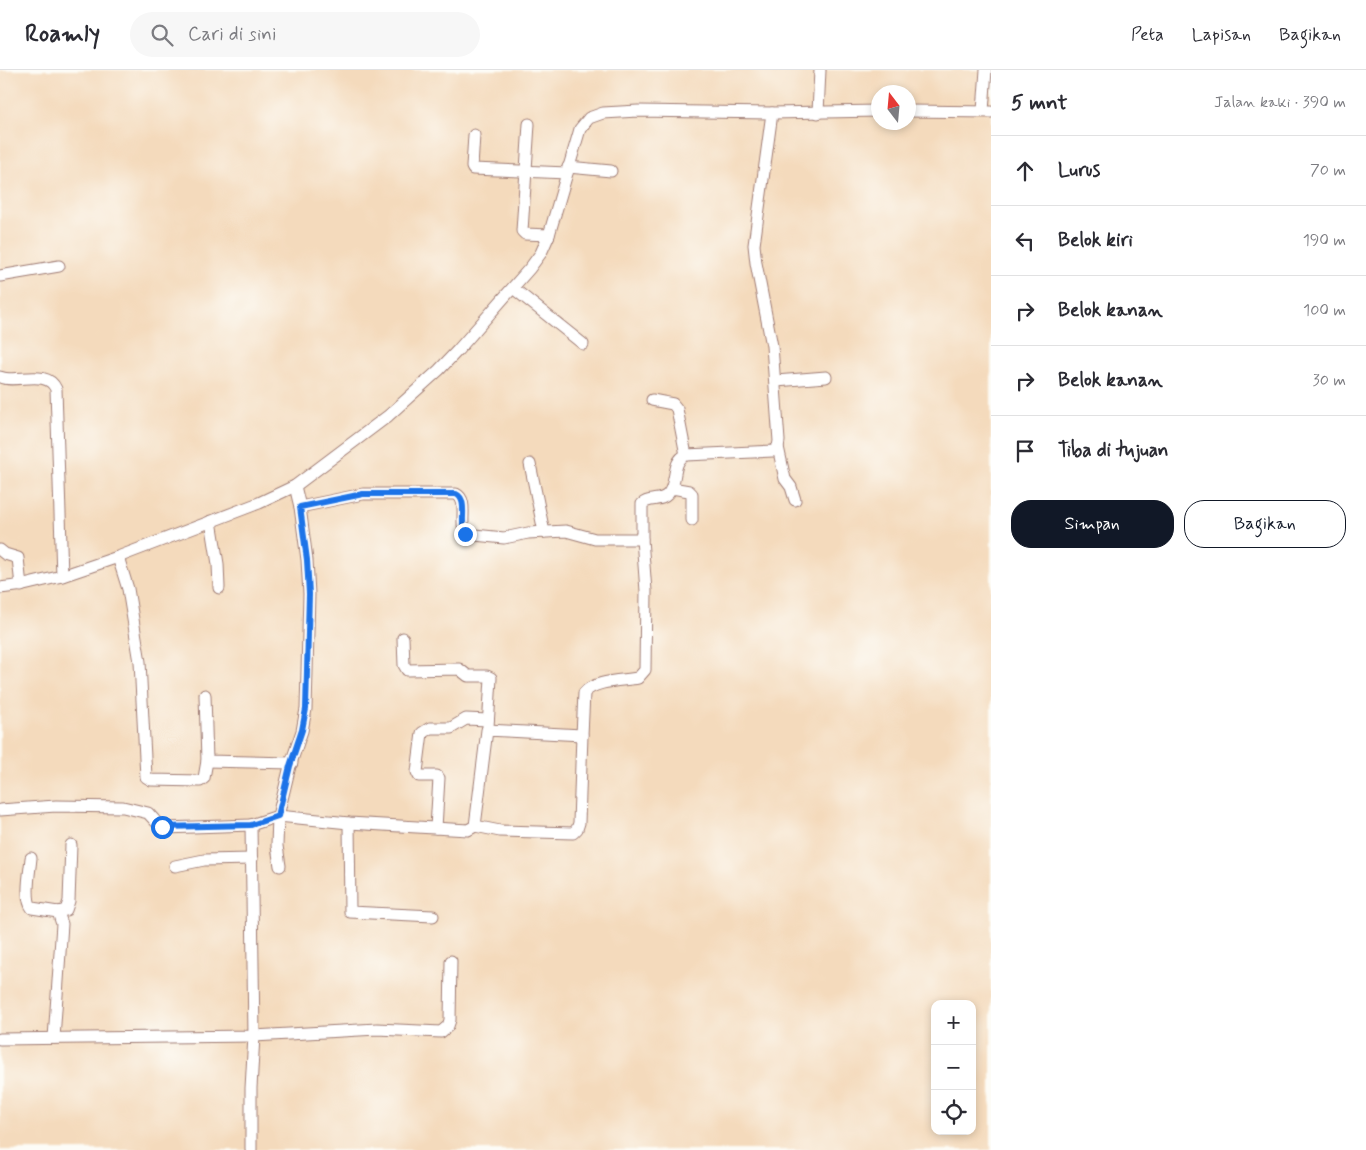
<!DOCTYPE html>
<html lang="id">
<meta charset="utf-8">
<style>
:root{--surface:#fff;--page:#f7f7f7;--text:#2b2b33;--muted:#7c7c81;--line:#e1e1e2;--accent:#111827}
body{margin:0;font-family:Mynerve,sans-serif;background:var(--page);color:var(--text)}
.controls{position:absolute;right:15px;bottom:15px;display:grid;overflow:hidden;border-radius:10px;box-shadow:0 2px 8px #0003}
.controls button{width:45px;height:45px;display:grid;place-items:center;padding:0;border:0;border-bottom:1px solid var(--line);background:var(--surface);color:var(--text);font:25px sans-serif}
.compass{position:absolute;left:871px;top:15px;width:45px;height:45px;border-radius:50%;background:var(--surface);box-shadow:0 2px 8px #0003;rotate:344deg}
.stop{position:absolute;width:15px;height:15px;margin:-11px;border:4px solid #1a73e8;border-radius:50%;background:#fff}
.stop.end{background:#1a73e8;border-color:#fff;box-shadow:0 1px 5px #0008}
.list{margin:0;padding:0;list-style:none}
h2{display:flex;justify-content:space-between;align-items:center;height:65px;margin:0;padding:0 20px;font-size:21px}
h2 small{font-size:16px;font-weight:400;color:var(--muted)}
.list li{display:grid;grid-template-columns:32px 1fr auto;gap:15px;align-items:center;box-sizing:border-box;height:70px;padding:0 20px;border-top:1px solid var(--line)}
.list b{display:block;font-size:19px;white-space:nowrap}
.list em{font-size:16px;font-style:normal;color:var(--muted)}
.actions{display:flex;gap:10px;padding:15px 20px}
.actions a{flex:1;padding:11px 0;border:1px solid var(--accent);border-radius:20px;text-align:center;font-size:18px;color:var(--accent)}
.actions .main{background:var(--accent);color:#fff}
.icon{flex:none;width:28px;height:28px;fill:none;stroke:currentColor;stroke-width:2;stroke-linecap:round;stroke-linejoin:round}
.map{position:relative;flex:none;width:991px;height:1080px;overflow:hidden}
header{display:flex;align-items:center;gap:30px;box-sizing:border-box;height:70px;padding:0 25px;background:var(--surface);border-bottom:1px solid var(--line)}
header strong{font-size:24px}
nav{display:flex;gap:28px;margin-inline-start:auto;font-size:18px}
.search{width:350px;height:45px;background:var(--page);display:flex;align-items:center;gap:12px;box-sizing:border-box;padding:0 18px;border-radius:28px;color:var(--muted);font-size:19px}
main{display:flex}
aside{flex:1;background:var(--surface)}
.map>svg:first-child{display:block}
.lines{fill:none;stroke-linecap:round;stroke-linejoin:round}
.minor-casing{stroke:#9f7c74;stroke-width:13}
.minor{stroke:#fff;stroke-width:11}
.route{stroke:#1a73e8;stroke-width:6}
</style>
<header>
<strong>Roamly</strong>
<div class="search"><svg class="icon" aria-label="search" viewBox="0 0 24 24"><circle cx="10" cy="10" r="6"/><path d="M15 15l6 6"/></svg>Cari di sini</div>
<nav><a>Peta</a><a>Lapisan</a><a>Bagikan</a></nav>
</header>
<main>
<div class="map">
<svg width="991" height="1080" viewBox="0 0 991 1080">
<rect width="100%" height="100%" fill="#fdfcf7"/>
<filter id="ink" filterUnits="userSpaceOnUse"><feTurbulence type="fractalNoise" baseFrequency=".02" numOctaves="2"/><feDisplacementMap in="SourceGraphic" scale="10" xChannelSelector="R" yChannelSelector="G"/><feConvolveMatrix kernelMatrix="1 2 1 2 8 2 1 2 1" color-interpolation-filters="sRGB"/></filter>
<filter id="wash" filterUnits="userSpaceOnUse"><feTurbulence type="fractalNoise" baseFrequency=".0096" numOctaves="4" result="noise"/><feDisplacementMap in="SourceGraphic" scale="20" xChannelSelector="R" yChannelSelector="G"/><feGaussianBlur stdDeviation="1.12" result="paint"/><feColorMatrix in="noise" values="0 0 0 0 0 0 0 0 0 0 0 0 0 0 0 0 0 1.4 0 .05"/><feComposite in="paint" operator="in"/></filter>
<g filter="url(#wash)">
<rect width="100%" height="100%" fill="#f4dabc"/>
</g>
<g filter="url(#ink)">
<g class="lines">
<g class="minor-casing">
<g id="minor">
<polyline points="908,41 991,42"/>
<polyline points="983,41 986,0"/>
<polyline points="818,43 820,0"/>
<polyline points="529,54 522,161 525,164 549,165"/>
<polyline points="474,65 472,97 473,99 567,103"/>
<polyline points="568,97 611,101"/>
<polyline points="0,206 59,196"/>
<polyline points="513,218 583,274"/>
<path d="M0,307C16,314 47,298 56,319L62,506"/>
<polyline points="776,311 826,307"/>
<polyline points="652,330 673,334 677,339 686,385"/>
<polyline points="778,377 785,409 791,417 795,430"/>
<polyline points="530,394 544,462"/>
<polyline points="672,418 689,421 692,424 692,450"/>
<path d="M300,437L363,424H456C469,430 459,453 465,464L504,468L528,463L566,461L595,469H642V434C649,427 661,432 668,424C678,413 671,391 686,385L773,381L778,377L779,371L772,276L756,193L754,175L772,43"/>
<polyline points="211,451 218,494 219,518"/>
<polyline points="0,480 5,484 18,488 21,516"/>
<polyline points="118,487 128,519 140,592 146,707 151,710 200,711 204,708 207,691"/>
<polyline points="0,518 24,515 62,506 118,487 259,433 295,416 388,346 439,300 458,280 530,198 541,183 549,165 580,59 589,48 603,43 638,41 772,43 878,41"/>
<polyline points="403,568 404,595 407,600 459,599 468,606 487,606 491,608 488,657"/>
<polyline points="205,625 207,691 292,693"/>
<polyline points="0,740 56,736 123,737 148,743 160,756 165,758 251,755"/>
<polyline points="349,753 350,842 433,846"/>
<polyline points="475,756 500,761 573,763 577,759 579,753 582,665"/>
<polyline points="436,758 439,708 437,706 419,706 417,702 422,663 430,658 451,658 466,649 488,650"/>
<path d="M31,788C30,800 24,829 32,838L58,842L62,854L54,968"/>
<polyline points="175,796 204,790 252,789"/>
<path d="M280,796L277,776L278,746L349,753L468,760L475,756L487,660L582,665L584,623C595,610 622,611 638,608L645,600L646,521L642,469"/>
<polyline points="58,842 66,840 69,831 71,775"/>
<polyline points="0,969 254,966 377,959 441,962 448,956 450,950 451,891"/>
<polyline points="251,1080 251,1018 254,966 251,755 278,746 290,696 302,661 306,639 309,524 307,490 300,437 295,416"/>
</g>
</g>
<use href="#minor" class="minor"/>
</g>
</g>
<g class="lines" filter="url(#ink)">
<path class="route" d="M162,757L251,755L278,746L290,696L302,660L306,639L309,524L307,490L300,437L363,424H456C469,430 459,453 465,464"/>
</g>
</svg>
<div class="controls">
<button>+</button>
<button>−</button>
<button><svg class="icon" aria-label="locate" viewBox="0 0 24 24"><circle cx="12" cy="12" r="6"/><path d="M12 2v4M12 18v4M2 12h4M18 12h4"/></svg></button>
</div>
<svg class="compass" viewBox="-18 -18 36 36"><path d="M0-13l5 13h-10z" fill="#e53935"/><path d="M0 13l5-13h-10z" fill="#7c7c81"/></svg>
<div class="stop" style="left:162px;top:757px"></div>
<div class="stop end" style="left:465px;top:464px"></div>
</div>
<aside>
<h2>5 mnt<small>Jalan kaki · 390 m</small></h2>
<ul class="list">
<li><svg class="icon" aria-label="ahead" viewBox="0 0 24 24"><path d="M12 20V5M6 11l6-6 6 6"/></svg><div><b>Lurus</b></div><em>70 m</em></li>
<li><svg class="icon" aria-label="left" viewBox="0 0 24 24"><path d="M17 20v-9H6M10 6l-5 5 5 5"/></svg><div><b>Belok kiri</b></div><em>190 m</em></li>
<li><svg class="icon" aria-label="right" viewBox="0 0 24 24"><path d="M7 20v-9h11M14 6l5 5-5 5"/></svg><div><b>Belok kanan</b></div><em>100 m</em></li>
<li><svg class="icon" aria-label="right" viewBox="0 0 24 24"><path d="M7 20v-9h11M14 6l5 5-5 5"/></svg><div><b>Belok kanan</b></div><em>30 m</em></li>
<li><svg class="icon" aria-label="arrive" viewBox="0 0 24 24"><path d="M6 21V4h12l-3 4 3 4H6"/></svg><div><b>Tiba di tujuan</b></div></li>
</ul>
<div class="actions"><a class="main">Simpan</a><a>Bagikan</a></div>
</aside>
</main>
